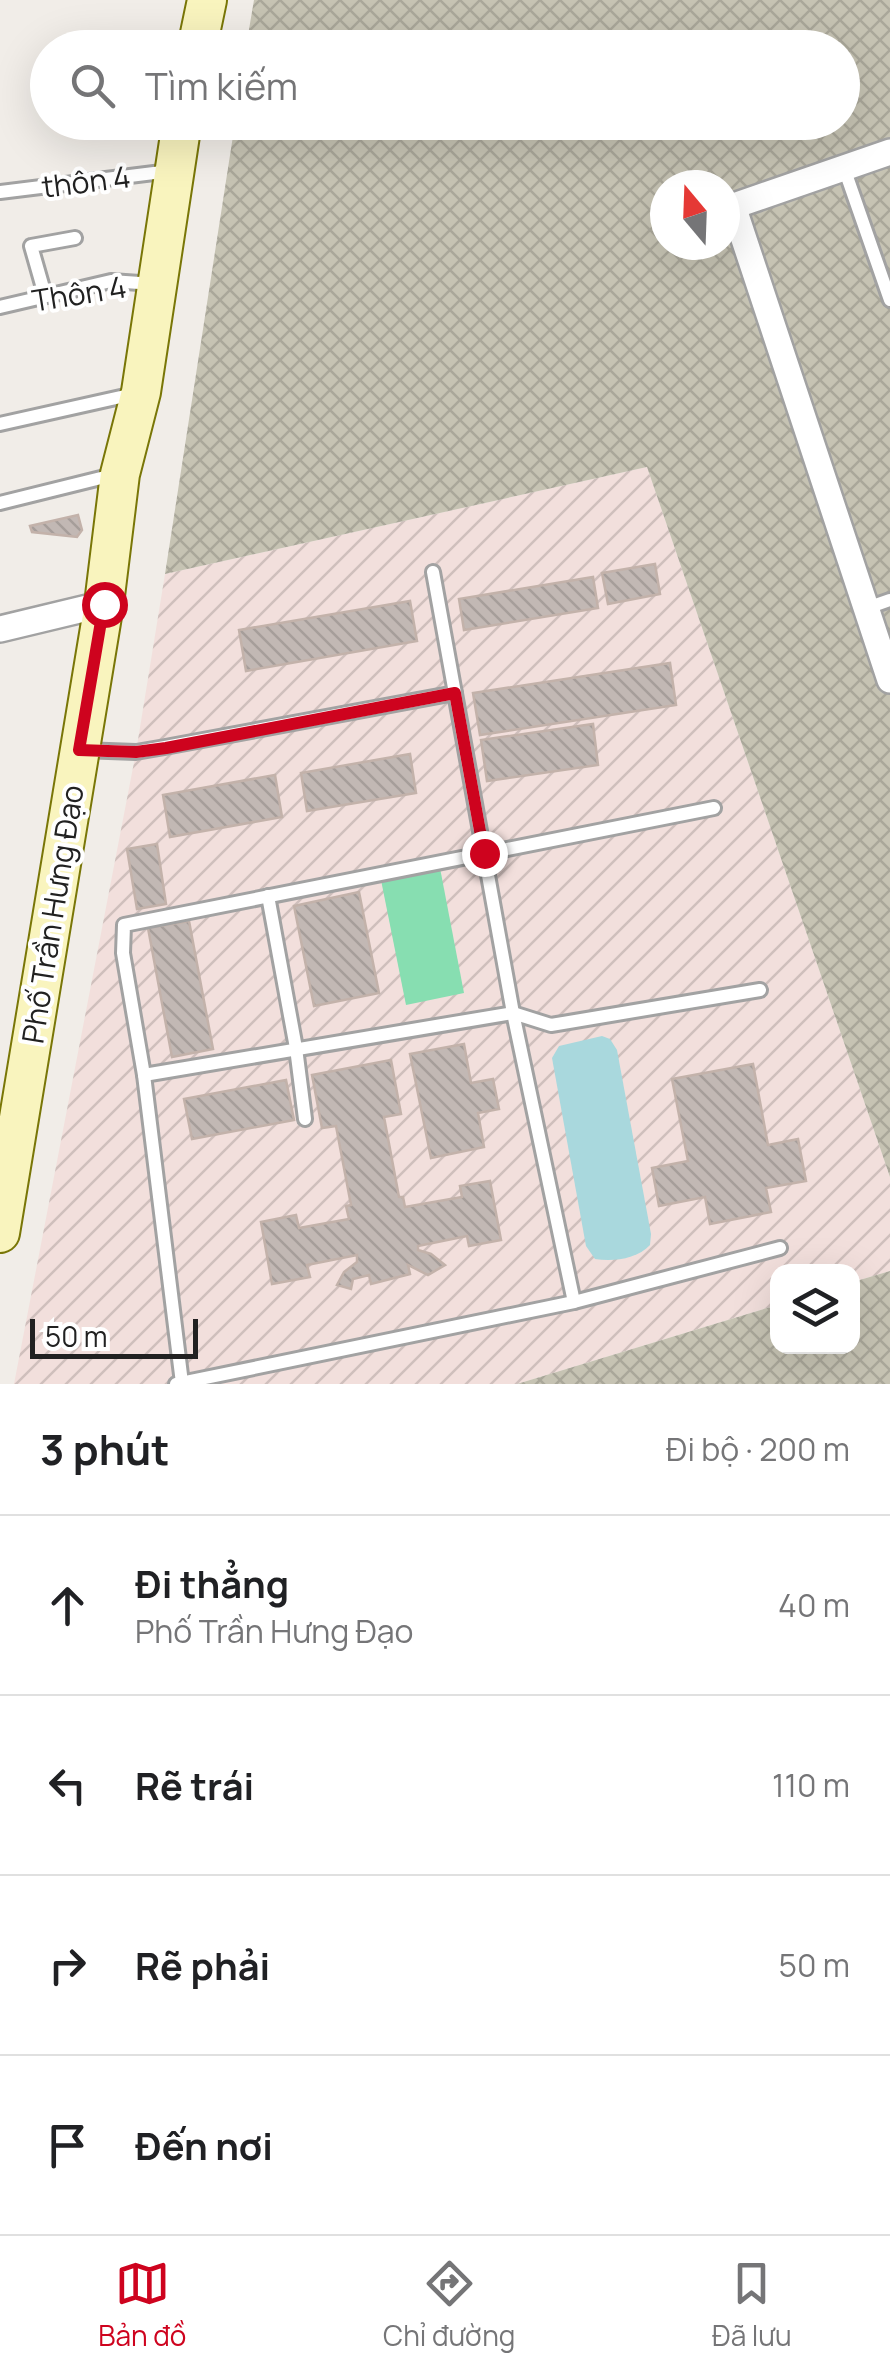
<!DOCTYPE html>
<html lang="vi">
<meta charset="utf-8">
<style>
:root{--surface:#fff;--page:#f2f2f2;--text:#202124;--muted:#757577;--line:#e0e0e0;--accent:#ce031e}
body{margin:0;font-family:Manrope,sans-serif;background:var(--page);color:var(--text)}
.controls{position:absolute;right:30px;bottom:30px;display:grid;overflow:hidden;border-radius:20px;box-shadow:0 10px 40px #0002}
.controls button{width:90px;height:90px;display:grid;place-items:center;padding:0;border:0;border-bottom:2px solid var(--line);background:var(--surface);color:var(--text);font:50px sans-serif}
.compass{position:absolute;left:650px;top:170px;width:90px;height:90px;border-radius:50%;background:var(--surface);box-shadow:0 10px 40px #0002;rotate:341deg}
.scale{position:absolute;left:30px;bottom:25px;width:168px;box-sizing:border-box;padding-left:10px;border:5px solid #212121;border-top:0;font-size:28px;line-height:35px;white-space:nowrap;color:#212121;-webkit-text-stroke:8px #fff;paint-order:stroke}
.stop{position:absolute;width:30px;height:30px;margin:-22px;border:8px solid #ce031e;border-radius:50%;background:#fff}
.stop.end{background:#ce031e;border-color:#fff;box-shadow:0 2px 10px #0008}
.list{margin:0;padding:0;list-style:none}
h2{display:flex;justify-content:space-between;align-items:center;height:130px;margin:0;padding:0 40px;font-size:42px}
h2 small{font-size:32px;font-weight:400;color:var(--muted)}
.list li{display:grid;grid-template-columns:65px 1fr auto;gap:30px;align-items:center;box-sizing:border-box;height:180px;padding:0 40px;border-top:2px solid var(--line)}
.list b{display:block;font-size:38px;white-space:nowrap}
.list p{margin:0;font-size:32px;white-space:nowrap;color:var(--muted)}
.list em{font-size:32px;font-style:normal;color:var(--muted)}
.icon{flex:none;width:55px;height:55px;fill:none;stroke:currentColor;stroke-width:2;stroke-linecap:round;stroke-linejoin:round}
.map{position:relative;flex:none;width:890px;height:1384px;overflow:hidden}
.search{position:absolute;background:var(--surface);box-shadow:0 10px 40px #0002;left:30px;right:30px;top:30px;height:110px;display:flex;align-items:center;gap:25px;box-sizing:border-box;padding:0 35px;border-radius:55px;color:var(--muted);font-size:38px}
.sheet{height:850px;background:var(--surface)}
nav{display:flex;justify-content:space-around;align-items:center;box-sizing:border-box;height:140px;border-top:2px solid var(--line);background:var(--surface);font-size:28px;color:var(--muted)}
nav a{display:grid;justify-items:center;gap:5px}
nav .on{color:var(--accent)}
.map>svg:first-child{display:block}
.military{fill:url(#military-furrows)}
.construction{fill:url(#construction-cross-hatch);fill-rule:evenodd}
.pitch{fill:#87deb1}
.water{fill:#a9d8dd}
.building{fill:url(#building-back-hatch);stroke:#c3b2aa;stroke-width:2.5}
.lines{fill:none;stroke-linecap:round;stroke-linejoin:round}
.lane-casing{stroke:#a2a2a2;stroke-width:18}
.street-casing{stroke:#a2a2a2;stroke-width:30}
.secondary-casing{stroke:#797607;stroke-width:42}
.lane{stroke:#fff;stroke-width:12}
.street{stroke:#fff;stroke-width:25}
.secondary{stroke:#f9f4be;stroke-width:38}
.route{stroke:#ce031e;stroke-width:12}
.labels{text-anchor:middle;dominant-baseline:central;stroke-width:8;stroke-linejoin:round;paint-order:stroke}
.street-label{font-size:30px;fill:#212121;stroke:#fff}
</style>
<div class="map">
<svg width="890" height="1384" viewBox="0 0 890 1384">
<defs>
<pattern id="military-furrows" width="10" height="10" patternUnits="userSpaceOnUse" patternTransform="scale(2.5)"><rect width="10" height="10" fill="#f2dfdc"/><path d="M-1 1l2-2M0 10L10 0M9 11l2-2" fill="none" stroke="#cfbfbc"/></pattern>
<pattern id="construction-cross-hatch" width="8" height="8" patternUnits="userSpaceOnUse" patternTransform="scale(2.5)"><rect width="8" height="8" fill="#c6c3b3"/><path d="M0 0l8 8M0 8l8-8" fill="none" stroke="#aaa79a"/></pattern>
<pattern id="building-back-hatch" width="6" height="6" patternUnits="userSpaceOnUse" patternTransform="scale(2.5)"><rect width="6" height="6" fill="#c2b8b4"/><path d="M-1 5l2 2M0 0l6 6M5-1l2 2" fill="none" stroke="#a69e9a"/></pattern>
</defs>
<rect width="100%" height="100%" fill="#f1ede8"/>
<polygon class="military" points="647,467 890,1177 890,1271 853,1282 852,1272 778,1272 777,1305 517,1384 14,1384 136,752 165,574"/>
<g class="construction">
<path d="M254,0H890V1177L647,467L165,574L235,123L842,122V48L246,47ZM665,185H725V245H665Z"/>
<polygon points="890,1271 890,1384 517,1384 777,1305 778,1346 852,1346 853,1282"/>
</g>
<polygon class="pitch" points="440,868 464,993 406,1005 381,880"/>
<path class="water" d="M602,1036L610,1039L617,1050L651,1234L650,1245C637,1259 613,1262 595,1259L586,1246L552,1058L559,1046Z"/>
<g class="building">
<polygon points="78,515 82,530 77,537 32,532 30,526"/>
<polygon points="655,564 660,594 608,604 602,573"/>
<polygon points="593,577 598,608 464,630 459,599"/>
<polygon points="410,601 417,641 246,671 239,630"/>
<polygon points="670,663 676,705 480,735 473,693"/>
<polygon points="593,724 598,765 487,781 481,740"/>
<polygon points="410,754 416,793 307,811 301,773"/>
<polygon points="275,775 282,817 170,837 163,795"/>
<polygon points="157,844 166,904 137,909 127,849"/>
<polygon points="359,892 379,993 314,1006 294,906"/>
<polygon points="189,921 213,1049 172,1057 148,928"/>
<polygon points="464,1044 471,1083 493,1079 499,1109 478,1113 484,1147 431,1158 410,1054"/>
<polygon points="391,1060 401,1114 384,1117 399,1197 403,1197 405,1207 462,1197 460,1186 490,1181 501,1240 469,1246 467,1236 418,1246 418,1250 431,1254 445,1265 428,1275 408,1265 410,1274 371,1284 369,1275 353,1279 351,1289 337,1285 344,1272 357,1262 357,1255 307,1265 310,1277 272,1284 261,1222 296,1215 299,1228 349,1219 346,1206 351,1205 336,1126 322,1128 312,1075"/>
<polygon points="753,1064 768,1145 798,1139 806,1181 766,1188 771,1212 710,1224 705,1197 659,1206 652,1168 688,1161 672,1079"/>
<polygon points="286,1080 294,1120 192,1139 184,1099"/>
</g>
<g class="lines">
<g class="lane-casing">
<g id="lane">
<polyline points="844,168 890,300"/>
<polyline points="0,192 170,171"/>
<polyline points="45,295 31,246 75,238"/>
<polyline points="0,307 111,281 154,284"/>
<polyline points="0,424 134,394"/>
<polyline points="0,503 113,475"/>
<polyline points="433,572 513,1013 574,1302"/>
<polyline points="867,608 890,600"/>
<polyline points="81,750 136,752 165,747 455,693"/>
<polyline points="268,896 296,1048 305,1119"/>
<polyline points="144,1075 513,1013 551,1025 760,990"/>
<polyline points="182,1383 144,1075 123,953 124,925 714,808"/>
<polyline points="176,1384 574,1302 780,1248"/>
</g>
</g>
<g class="street-casing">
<g id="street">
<polyline points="733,206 890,680"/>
<polyline points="725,209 890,152"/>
<polyline points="0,629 104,604"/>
</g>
</g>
<g class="secondary-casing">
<g id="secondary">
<polyline points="197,48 207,0"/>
<polyline points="0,1233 104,604 120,474 141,392 182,122"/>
</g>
</g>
<use href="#lane" class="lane"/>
<use href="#street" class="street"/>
<use href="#secondary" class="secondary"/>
</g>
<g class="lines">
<polyline class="route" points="104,604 79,750 136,752 166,748 455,693 484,853"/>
</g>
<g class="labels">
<g class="street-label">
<text transform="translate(86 181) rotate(-7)">thôn 4</text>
<text transform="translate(79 293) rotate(-9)">Thôn 4</text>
<text transform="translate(52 914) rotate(-81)">Phố Trần Hưng Đạo</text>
</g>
</g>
</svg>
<div class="controls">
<button><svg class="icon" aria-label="layers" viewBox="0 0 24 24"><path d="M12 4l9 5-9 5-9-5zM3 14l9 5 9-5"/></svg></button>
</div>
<svg class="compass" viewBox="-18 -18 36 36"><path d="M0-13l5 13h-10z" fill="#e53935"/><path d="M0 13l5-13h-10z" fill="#757577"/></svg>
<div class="scale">50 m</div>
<div class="stop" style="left:104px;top:604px"></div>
<div class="stop end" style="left:484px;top:853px"></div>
<div class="search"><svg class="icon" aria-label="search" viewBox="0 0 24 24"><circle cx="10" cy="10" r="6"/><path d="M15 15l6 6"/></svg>Tìm kiếm</div>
</div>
<section class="sheet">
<h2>3 phút<small>Đi bộ · 200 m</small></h2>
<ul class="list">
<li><svg class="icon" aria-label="ahead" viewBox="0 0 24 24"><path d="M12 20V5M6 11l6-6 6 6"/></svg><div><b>Đi thẳng</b><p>Phố Trần Hưng Đạo</p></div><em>40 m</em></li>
<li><svg class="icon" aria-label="left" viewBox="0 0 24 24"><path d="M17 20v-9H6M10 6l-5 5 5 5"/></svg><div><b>Rẽ trái</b></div><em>110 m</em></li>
<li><svg class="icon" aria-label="right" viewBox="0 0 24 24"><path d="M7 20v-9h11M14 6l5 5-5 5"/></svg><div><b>Rẽ phải</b></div><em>50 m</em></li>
<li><svg class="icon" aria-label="arrive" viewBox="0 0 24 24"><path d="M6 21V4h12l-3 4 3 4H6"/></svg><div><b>Đến nơi</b></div></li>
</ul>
</section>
<nav>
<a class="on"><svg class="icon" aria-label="map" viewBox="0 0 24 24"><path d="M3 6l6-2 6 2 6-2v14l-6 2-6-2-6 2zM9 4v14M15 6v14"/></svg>Bản đồ</a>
<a><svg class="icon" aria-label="directions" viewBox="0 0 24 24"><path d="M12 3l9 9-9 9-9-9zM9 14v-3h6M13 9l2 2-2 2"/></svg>Chỉ đường</a>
<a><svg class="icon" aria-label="saved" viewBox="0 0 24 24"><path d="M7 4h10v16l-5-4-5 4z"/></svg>Đã lưu</a>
</nav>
